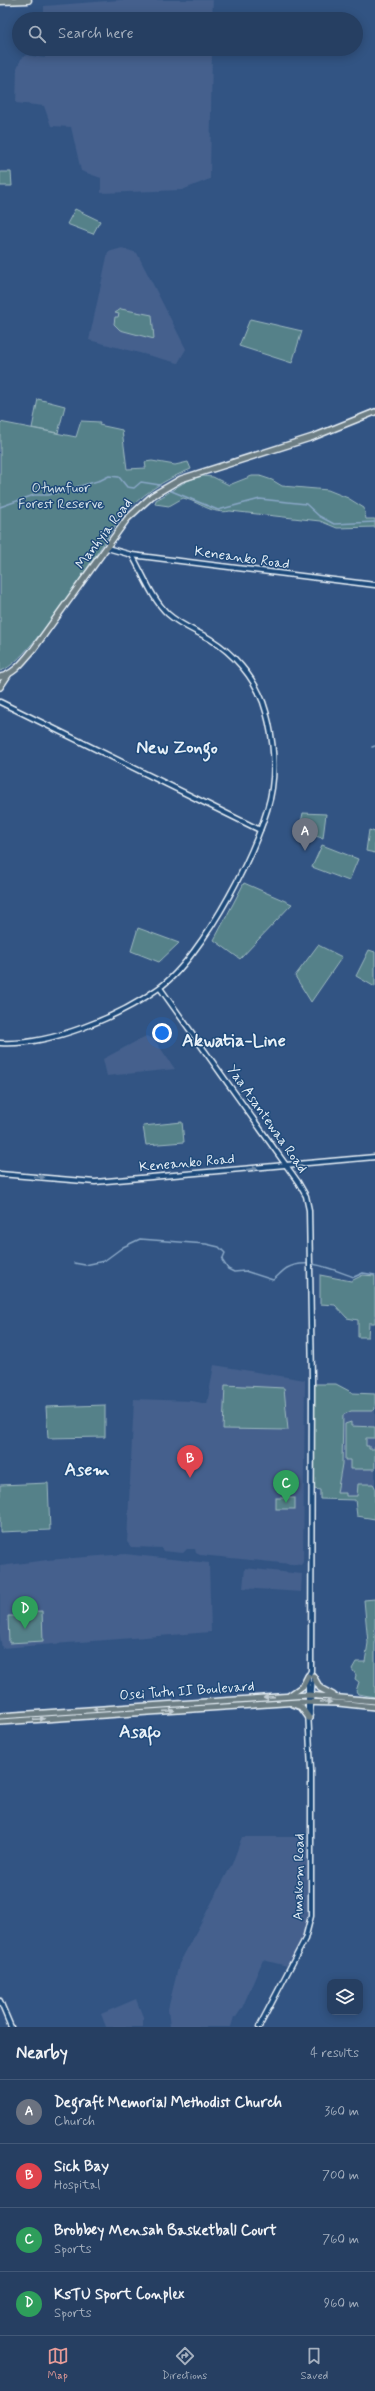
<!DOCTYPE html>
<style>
:root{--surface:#263f62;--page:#324a6b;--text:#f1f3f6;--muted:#a4afbe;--line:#425877;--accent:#e69b98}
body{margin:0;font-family:Mynerve,sans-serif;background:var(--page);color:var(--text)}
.controls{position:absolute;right:12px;bottom:12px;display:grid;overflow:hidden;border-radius:8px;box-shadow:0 2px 10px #0003}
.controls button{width:36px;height:36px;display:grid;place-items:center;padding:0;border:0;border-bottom:1px solid var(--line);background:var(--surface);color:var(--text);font:20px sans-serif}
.you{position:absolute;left:162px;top:1033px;width:14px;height:14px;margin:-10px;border:3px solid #fff;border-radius:50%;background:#1a73e8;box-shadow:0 0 0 6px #1a73e833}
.badge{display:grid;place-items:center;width:26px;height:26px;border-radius:50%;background:var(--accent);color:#fff;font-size:13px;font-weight:700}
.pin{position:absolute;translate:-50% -33px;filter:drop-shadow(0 1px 2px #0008)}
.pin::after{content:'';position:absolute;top:21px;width:14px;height:12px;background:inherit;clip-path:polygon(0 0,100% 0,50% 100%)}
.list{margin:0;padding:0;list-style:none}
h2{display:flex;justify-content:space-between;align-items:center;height:52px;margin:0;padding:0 16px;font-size:17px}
h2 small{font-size:13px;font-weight:400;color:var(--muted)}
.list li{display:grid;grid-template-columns:26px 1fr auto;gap:12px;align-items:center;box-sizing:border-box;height:64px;padding:0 16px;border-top:1px solid var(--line)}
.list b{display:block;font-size:15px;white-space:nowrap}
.list p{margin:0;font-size:13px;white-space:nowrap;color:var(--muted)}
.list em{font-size:13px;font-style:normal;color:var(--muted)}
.icon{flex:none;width:22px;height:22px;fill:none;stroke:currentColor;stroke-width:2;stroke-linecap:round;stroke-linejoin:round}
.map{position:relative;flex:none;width:375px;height:2027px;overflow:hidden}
.search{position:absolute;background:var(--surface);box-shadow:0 2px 10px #0003;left:12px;right:12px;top:12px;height:44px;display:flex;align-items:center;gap:10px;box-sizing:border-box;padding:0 14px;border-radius:22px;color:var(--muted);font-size:15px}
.sheet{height:308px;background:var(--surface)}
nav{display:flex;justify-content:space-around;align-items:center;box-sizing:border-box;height:56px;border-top:1px solid var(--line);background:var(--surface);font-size:11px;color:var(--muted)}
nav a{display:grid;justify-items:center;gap:2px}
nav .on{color:var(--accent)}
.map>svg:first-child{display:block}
.built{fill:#44608d}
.green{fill:#548189;stroke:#9eb9c0}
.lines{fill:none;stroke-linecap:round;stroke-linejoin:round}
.stream{stroke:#89a7c6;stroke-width:1.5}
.minor-casing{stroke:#e8f1f8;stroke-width:7}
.major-casing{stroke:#e8f1f8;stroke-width:8}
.highway-casing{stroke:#e8f1f8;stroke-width:9}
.minor{stroke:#1f4a7a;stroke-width:4}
.major{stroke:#6d7e84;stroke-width:5}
.highway{stroke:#6d7e84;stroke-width:6}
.oneway{fill:#6f8dac}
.oneway2{fill:#c3ced5}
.labels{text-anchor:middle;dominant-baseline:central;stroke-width:3;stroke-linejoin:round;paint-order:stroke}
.park-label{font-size:14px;fill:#d2e0e7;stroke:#1f4a7a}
.street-label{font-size:14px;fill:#e8f1f8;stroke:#1f4a7a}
.district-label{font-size:18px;font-weight:bold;fill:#e8f1f8;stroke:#1f4a7a}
</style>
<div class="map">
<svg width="375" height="2027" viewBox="0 0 375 2027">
<rect width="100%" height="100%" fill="#325483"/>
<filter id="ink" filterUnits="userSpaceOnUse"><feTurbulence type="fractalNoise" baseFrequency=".025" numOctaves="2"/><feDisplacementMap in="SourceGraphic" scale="8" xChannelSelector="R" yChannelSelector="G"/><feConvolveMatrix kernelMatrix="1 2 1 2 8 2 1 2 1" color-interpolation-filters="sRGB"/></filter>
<g filter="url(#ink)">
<g class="built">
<polygon points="120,0 213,0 212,19 44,19 44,6"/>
<polygon points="45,49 212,49 210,179 182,190 101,193 101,178 81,171 71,127 51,126 44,106 16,103 17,68 21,59 26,55 45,58"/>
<polygon points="122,248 137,253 186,349 178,363 89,340 108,252"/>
<polygon points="146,1036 154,1039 175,1069 107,1076 103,1059"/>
<polygon points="214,1365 305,1380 303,1562 301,1565 200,1555 196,1553 195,1549 187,1549 183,1553 162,1551 162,1548 131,1547 127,1542 134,1399 192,1401 207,1404"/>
<polygon points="375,1398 375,1499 319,1499 319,1408"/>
<polygon points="125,1554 209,1563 211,1632 2,1648 0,1637 0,1566 47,1560"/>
<polygon points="245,1568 302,1574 301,1592 243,1588"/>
<polygon points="242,1837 303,1837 307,1842 307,1923 301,1941 287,1966 263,1960 242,2008 236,2017 234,2017 231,2027 170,2027 168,2009 179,1964 232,1864"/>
<polygon points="136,1999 143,2017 143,2027 106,2027 101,2014"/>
</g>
<g class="green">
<polygon points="0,172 11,172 12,186 0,186"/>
<polygon points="75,209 100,221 93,234 67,224"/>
<polygon points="121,309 152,315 154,339 120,330 114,324 115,317 118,317 119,314 115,313"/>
<polygon points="250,319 302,331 292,363 239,346"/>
<polygon points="38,399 65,406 58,433 32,428"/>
<path d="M81,421L100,422L99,425L122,430L127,469L146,468L145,462L152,461L175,465L188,462L191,469C163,480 141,495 121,517C102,545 27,666 0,671V422L76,437Z"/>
<path d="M202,476L213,477L229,485L252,476H260L272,480L282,486L328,490L348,498L364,508L366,519H375V527L337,528L320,521L230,511C212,515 200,502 183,498L169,506L155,504L156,500C174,491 180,481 202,476Z"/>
<polygon points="303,813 326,814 323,838 299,832"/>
<polygon points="369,830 375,832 375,853 366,851"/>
<polygon points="322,845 358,859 349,881 312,867"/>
<polygon points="244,883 292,904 240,959 214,940"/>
<polygon points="138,928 179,943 159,962 131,951"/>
<polygon points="318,945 342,957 311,1002 295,976"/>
<polygon points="369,950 375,952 375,987 356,976"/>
<polygon points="182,1122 184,1142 146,1145 143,1126"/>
<polygon points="320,1275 351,1281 363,1275 375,1276 375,1323 369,1323 368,1337 358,1337 358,1320 347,1318 335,1305 320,1304"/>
<polygon points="314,1384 336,1384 353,1393 375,1394 375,1409 373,1411 351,1411 343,1415 342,1464 337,1493 346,1493 346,1496 357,1496 358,1484 373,1484 375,1487 375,1519 357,1516 355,1500 320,1499 320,1490 314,1489"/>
<polygon points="225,1385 284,1388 288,1430 223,1429"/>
<polygon points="105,1405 105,1437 48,1438 46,1407"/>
<polygon points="351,1422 351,1426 375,1427 375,1438 366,1438 366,1446 369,1446 369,1449 374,1449 375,1446 375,1469 350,1469 350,1460 345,1460 345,1424"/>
<polygon points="48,1483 50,1530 0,1532 0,1485"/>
<rect x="276" y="1498" width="19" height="11"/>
<polygon points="375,1599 375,1697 358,1694 356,1691 359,1682 355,1679 356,1675 352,1669 356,1662 365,1662 368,1643 364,1600"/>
<polygon points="42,1611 43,1641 9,1643 8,1616 20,1616 20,1612"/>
</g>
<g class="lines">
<g class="stream">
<polyline points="169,490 218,510 260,499 306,504 319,516 334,524 375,522"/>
<polyline points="0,507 34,495 49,495 101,480 109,476 119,477 127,487 134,488 141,482 160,485"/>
<polyline points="372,747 375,746"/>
<path d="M74,1263L85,1265L104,1261L123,1247L140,1239L206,1244L219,1247L225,1253L222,1260L228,1269L234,1272L245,1271L273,1280C278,1276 282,1271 287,1268C308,1257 333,1270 354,1277L363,1273L375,1275"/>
</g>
<g class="minor-casing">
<g id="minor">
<polyline points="107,548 132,555 375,585"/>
<polyline points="0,702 260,830"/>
<polyline points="160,988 298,1182 306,1196 309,1210 312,1379 311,1671 308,1676 308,1711 311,1770 311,1916 305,1939 259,2027"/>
<path d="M0,1043C49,1046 119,1017 159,988C202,958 265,840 272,788C276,761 272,728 263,702C253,676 233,653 210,639C196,631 180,625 168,614C152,599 143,574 132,555"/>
<polyline points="0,1174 95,1182 375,1157"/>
<polyline points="310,1715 313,1676"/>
<polyline points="0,2001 11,2027"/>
</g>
</g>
<g class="major-casing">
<g id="major">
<path d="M0,677C15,674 23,661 33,650L127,519L152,496L181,479L313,437L375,412"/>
<polyline points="0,687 8,675"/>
<polyline points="313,1676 320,1688 333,1695"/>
<polyline points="290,1695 303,1686 308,1676"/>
<polyline points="293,1704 301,1707 309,1718"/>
<polyline points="0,1716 308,1695 375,1701"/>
<polyline points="0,1722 298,1702 338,1703 375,1707"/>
</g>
</g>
<g class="highway-casing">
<polyline id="highway" points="0,1 28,0"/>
</g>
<use href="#minor" class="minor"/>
<use href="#major" class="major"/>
<use href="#highway" class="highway"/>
</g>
<defs><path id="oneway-solid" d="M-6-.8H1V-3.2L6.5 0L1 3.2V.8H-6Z"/></defs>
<g class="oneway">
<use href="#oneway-solid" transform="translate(252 1169) rotate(-5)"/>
<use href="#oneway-solid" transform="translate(39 1177) rotate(5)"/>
</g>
<g class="oneway2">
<use href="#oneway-solid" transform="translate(269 1697) rotate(176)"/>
<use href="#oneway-solid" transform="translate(326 1702) rotate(3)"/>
<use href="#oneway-solid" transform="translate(98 1709) rotate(176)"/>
<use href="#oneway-solid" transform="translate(169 1711) rotate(-4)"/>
<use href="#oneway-solid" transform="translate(39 1719) rotate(-4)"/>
</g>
</g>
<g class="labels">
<g class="park-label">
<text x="61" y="488">Otumfuor<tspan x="61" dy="16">Forest Reserve</tspan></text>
</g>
<g class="street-label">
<text transform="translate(104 534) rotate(-53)">Manhyia Road</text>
<text transform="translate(242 558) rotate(8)">Keneanko Road</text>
<text transform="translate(267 1119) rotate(55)">Yaa Asantewaa Road</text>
<text transform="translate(187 1163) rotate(-5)">Keneanko Road</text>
<text transform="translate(187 1691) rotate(-4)">Osei Tutu II Boulevard</text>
<text transform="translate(299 1877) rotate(-89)">Amakom Road</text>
</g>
<g class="district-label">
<text x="177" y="748">New Zongo</text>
<text x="234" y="1041">Akwatia-Line</text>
<text x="87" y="1470">Asem</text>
<text x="140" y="1732">Asafo</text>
</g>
</g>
</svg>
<div class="controls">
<button><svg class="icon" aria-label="layers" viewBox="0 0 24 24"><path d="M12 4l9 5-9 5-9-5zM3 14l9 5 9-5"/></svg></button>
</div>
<div class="you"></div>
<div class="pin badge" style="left:305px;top:851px;background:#6b7280">A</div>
<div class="pin badge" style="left:190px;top:1478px;background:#e0444e">B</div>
<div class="pin badge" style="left:286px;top:1503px;background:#2e9e5b">C</div>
<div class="pin badge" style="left:25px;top:1629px;background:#2e9e5b">D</div>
<div class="search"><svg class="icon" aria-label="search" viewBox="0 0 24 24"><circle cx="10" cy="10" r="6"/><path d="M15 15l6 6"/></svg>Search here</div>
</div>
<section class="sheet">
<h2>Nearby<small>4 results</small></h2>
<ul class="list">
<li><span class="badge" style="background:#6b7280">A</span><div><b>Degraft Memorial Methodist Church</b><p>Church</p></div><em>360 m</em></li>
<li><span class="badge" style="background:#e0444e">B</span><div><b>Sick Bay</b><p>Hospital</p></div><em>700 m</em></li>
<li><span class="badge" style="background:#2e9e5b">C</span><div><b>Brobbey Mensah Basketball Court</b><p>Sports</p></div><em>760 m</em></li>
<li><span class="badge" style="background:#2e9e5b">D</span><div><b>KsTU Sport Conplex</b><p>Sports</p></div><em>960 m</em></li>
</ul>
</section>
<nav>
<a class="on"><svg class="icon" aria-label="map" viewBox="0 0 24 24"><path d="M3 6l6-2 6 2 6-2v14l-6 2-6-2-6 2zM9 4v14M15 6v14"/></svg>Map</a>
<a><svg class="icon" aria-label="directions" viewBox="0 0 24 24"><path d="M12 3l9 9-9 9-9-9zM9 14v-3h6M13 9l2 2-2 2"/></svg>Directions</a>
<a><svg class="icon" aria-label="saved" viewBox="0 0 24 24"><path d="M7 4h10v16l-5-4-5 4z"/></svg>Saved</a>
</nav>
